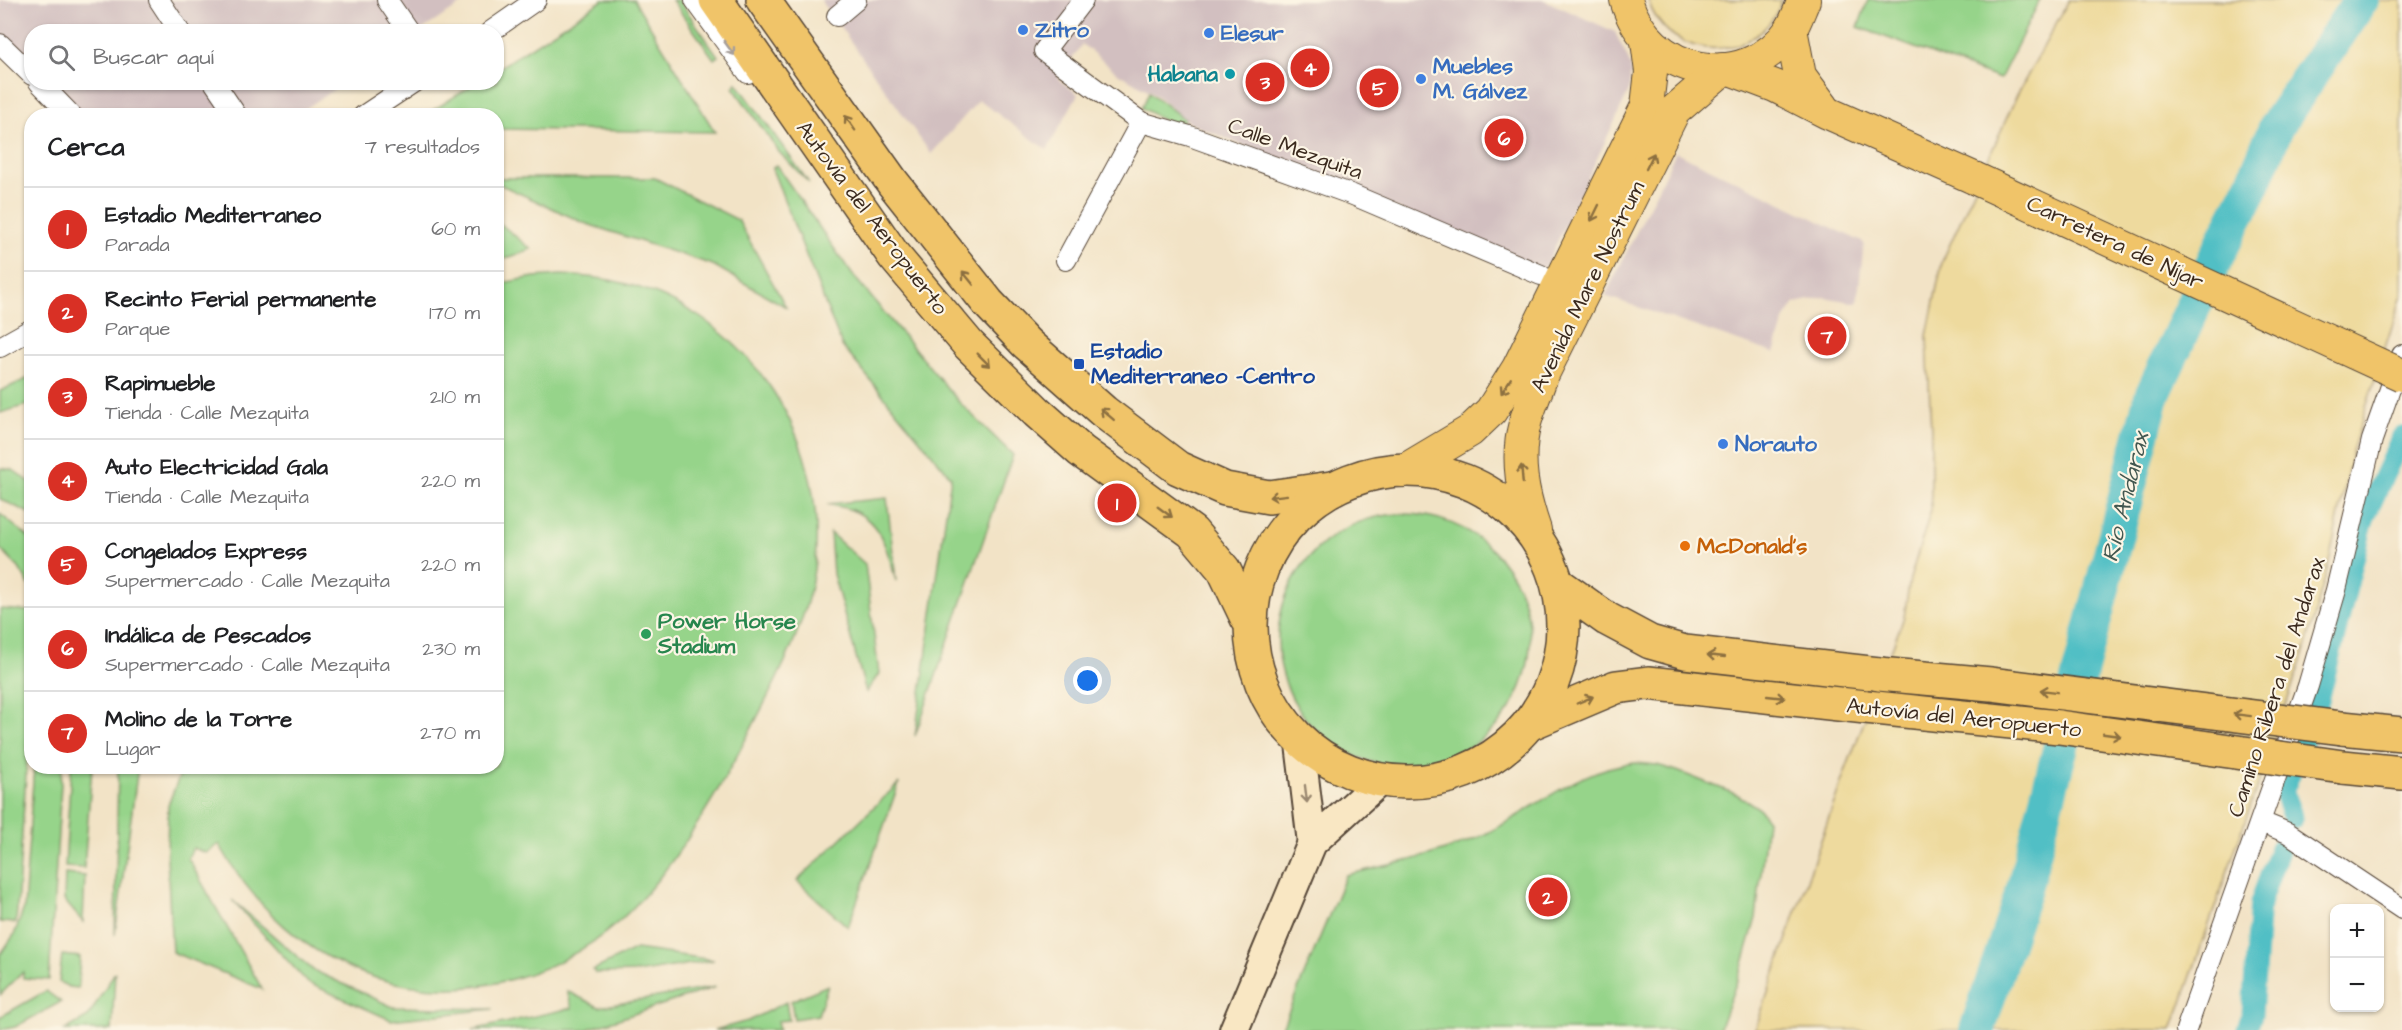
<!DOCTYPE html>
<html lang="es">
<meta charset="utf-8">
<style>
:root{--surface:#fff;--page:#f6f6f6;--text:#202124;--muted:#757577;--line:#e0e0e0;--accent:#d93025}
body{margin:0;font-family:"Architects Daughter",sans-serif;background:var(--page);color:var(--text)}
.controls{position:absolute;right:18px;bottom:18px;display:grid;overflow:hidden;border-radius:12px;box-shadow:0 2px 4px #0004}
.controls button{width:54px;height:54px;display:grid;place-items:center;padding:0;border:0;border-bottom:2px solid var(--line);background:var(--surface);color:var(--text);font:30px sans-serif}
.you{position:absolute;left:1088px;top:681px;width:21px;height:21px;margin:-15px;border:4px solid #fff;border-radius:50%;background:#1a73e8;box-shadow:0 0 0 9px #1a73e833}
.badge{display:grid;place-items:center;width:39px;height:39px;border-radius:50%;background:var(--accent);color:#fff;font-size:20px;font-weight:700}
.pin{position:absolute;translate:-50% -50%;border:3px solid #fff;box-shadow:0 2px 6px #0006}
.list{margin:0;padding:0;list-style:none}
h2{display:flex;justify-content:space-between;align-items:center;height:78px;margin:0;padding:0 24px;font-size:26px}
h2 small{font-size:20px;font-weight:400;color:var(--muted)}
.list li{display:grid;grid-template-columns:39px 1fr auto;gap:18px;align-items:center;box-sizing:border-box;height:84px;padding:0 24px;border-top:2px solid var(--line)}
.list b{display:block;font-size:22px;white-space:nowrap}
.list p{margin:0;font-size:20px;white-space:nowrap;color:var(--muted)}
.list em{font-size:20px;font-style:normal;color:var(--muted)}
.icon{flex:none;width:33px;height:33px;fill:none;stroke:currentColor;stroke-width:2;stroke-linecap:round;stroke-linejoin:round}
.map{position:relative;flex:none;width:2402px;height:1030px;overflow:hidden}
.search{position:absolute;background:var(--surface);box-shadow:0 2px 4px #0004;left:24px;top:24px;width:480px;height:66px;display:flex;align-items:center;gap:15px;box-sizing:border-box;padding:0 21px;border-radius:24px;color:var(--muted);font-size:22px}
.panel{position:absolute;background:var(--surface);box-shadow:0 2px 4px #0004;left:24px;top:108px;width:480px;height:666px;border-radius:24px}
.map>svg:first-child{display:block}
.industrial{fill:#d2bfc0}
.green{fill:#96d48a;stroke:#687f54;stroke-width:1.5}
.sand{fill:#eeda9e;stroke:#94825e;stroke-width:1.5}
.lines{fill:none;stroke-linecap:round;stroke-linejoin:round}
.canal{stroke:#51bfc5;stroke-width:21}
.river{stroke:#51bfc5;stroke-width:36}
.street-casing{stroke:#564637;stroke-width:22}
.secondary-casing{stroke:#564637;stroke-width:32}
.primary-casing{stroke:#564637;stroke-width:34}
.highway-casing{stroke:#564637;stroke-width:36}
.street{stroke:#fff;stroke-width:20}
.secondary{stroke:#f9e7c3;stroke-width:28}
.primary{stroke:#f0c469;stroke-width:32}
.highway{stroke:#f0c469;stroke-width:33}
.primary-bridge-casing{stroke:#564637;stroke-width:34;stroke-linecap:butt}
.highway-bridge-casing{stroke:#564637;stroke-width:36;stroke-linecap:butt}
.primary-bridge{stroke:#f0c469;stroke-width:32}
.highway-bridge{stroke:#f0c469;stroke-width:33}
.oneway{stroke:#a79f9a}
.oneway2{stroke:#8c6f40}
.oneway3{stroke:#9a8870}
.shop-dot{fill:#3f7fe0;stroke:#fcf5e5;stroke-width:2}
.culture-dot{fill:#0f9aa8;stroke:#fcf5e5;stroke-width:2}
.transit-dot{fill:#1a4fb4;stroke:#fcf5e5;stroke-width:2}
.food-dot{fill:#e8710a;stroke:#fcf5e5;stroke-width:2}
.leisure-dot{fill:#2e9e5b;stroke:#fcf5e5;stroke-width:2}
.labels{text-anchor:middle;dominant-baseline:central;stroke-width:4.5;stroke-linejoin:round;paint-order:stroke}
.shop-label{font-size:22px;font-weight:bold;fill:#366cbe;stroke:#fcf5e5;text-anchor:start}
.culture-label{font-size:22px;font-weight:bold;fill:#0d838f;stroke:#fcf5e5;text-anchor:end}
.street-label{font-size:22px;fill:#3b2a1e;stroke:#fcf5e5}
.transit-label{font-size:22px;font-weight:bold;fill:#164399;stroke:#fcf5e5;text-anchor:start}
.food-label{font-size:22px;font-weight:bold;fill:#c56008;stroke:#fcf5e5;text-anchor:start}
.leisure-label{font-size:22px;font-weight:bold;fill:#27864d;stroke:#fcf5e5;text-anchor:start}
.water-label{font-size:24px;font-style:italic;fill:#425750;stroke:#fcf5e5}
</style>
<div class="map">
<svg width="2402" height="1030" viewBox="0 0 2402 1030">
<rect width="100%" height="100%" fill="#fcf5e5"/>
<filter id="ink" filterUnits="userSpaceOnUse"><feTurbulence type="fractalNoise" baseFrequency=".0167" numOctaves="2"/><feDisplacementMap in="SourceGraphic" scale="12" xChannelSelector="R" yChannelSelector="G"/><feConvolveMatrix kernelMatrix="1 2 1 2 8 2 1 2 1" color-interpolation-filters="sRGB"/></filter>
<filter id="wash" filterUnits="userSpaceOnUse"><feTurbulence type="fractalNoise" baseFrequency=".008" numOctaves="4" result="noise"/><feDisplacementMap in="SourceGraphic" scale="24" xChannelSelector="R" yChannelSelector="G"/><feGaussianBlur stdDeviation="1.35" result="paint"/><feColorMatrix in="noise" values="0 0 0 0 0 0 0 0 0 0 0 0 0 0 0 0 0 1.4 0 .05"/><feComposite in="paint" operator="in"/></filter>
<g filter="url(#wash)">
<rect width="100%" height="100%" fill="#f2e3c6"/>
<g class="industrial">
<polygon points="0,0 468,0 420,31 32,32 31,73 0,42"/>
<polygon points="821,0 1544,0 1615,32 1631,66 1629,91 1544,270 1189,123 1155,94 1119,74 1082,44 1058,79 1078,94 1047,150 979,100 931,154"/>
<polygon points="41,83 344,83 294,116 74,115"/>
<polygon points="1676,152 1864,243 1857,303 1824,297 1795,303 1784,320 1774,353 1605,296"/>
</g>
<g class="green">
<polygon points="603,0 634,0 715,132 497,129 496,116 425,115 476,83 496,82 497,69"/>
<polygon points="672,0 679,0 718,56 714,59"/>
<polygon points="1868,0 2040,0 2000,79 1858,27"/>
<polygon points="737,83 809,183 779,152 733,87"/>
<polygon points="1149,92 1184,119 1179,129 1142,108"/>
<polygon points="776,165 852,274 959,402 1013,455 915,736 951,477 842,346 772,169"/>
<polygon points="497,178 655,178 738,220 786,307 713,265 584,223 497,183"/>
<polygon points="497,221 531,249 497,262"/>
<path d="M561,275C579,276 597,277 614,281C742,308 828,432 815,561C809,621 777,680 749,733C719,791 678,862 632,909C566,976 467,1005 376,978C306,956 254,907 219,844L206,853L193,848L188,858L262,989L172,952L167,858L168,805L182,770L195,766H496L497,284L534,277Z"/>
<polygon points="31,377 31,404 0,413 0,391"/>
<polygon points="0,468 13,470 31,483 31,514 0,499"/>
<path d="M887,498L896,581C889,555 882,523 854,511C846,507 835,506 827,504Z"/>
<circle cx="1404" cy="640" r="126"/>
<polygon points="0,514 31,539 31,588 19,568 0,549"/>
<polygon points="830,533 865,564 879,674 866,692 833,574"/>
<polygon points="0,609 31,611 31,700 16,923 0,922"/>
<path d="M1636,763L1657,765L1677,771L1738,795L1760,809L1767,820L1756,918L1742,967L1719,1030H1281L1346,875C1391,864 1437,856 1479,837C1532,813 1576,767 1636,763Z"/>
<polygon points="34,767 62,767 49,980 23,978 23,972 0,995 0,955 14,935 24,908"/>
<polygon points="71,767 92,767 84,868 65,867"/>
<polygon points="118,767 138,767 115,935"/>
<polygon points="899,783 848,927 797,881"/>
<polygon points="65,874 85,876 83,922 64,900"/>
<polygon points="232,900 313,970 393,1007 493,1009 391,1020 308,983"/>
<polygon points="636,949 714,960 642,972 595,973 593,970"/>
<polygon points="62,955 80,957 78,988 69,987 59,982"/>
<polygon points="115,972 112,1030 65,1030 88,1017"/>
<polygon points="828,985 818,1015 794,1019 791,1001"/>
<polygon points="716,987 585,1030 472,1030 572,1008 567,991 599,1007"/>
<polygon points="46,991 61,1002 15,1027 0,1030 0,1017"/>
<polygon points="786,1002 789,1020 777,1021 779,1030 715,1030 748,1021"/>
</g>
<g class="sand">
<path d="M1648,0H1782C1760,64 1669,65 1648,0Z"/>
<polygon points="2069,0 2402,0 2402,295 2353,448 2328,566 2305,650 2172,1030 1755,1030 1843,777 1904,617 1910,579 1931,510 1931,431 1927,336 1942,262 2017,95"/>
</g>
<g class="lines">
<g class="canal">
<polyline points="2293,818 2283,792 2319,700 2364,519 2402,436"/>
<polyline points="2247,1030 2252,1014 2260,903 2280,848"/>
</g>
<polyline class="river" points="1977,1030 2023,892 2152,396 2218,253 2253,184 2277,125 2361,0"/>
</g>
</g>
<g filter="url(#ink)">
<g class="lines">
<g class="street-casing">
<g id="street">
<polyline points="159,0 180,32"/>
<polyline points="387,0 409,32"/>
<polyline points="695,0 748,73"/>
<polyline points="1083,0 1044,51 1141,122 1190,136 1353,195 1541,275"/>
<polyline points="837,16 856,0"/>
<polyline points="490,32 536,0"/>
<polyline points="0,44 32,75"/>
<polyline points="39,82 72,116"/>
<polyline points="214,82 237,116"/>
<polyline points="363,116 414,82"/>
<polyline points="1066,260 1141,122"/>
<polyline points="0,347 32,329"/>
<polyline points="2261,822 2288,833 2402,909"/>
<polyline points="2186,1030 2308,686 2336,590 2372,440 2402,355"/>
</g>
</g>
<g class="secondary-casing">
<g id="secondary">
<polyline points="1300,744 1312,843"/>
<polyline points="1234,1030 1312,843 1380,781"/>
</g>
</g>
<g class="primary-casing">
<g id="primary">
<path d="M1626,0C1648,75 1745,96 1791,29C1796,21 1800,9 1804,0"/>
<polyline points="1791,29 1800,76 1823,107"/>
<polyline points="1730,69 1775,86 1828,113 1974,178"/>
<polyline points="1403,471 1470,431 1491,411 1518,368 1647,106 1651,72 1647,41"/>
<path d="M1535,530C1523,495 1515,460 1525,423C1529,408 1536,393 1541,378L1674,111L1723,69"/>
</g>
</g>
<g class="highway-casing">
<g id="highway">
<polyline points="716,0 894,256 969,345 1037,412 1081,451 1192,532 1224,570 1247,618"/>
<polyline points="763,0 893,183 988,303 1026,343 1104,412 1178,468 1225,489 1269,497 1331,488"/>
<circle cx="1407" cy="626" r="156"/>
<polyline points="1562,587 1607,619 1650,642 1685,652 1879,674"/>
<polyline points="1531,723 1616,687 1648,683 1866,707"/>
<polyline points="2342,728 2402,734"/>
<polyline points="2343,767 2402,773"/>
</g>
</g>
<use href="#street" class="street"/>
<use href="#secondary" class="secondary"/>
<use href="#primary" class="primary"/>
<use href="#highway" class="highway"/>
<g class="primary-bridge-casing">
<polyline id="primary-bridge" points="1974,178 2402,375"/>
</g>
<g class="highway-bridge-casing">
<g id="highway-bridge">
<polyline points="1879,674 1991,684 2342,728"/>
<polyline points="1866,707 2059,727 2343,767"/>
</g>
</g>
<use href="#primary-bridge" class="primary-bridge"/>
<use href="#highway-bridge" class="highway-bridge"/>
</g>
<defs><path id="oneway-shaft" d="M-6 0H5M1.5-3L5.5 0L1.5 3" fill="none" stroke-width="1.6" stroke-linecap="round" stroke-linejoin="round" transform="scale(1.5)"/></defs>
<use class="oneway" href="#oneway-shaft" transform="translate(729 48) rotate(54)"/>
<g class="oneway2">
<use href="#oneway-shaft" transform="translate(850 123) rotate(-125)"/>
<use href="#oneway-shaft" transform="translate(1650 161) rotate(-64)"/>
<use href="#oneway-shaft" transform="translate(1595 213) rotate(116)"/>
<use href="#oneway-shaft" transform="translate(968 278) rotate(-129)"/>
<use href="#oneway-shaft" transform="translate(984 360) rotate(45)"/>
<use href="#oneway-shaft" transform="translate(1506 386) rotate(122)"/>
<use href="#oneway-shaft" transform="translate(1107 414) rotate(-139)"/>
<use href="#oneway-shaft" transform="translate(1522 474) rotate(-95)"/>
<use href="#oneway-shaft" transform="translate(1278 496) rotate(173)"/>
<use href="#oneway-shaft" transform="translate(1165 512) rotate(36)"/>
<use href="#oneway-shaft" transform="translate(1716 656) rotate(-174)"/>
<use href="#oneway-shaft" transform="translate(2049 691) rotate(-173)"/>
<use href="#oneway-shaft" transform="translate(1776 697) rotate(6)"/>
<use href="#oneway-shaft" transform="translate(1585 700) rotate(-23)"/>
<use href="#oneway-shaft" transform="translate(2242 715) rotate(-173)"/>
<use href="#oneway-shaft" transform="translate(2112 735) rotate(8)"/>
</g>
<use class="oneway3" href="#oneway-shaft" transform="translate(1306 794) rotate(83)"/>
</g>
<g class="shop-dot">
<circle cx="1023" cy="30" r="6"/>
<circle cx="1209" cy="33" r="6"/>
<circle cx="1421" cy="79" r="6"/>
<circle cx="1723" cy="444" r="6"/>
</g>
<circle class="culture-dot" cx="1230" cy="74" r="6"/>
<rect class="transit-dot" x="1073" y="358" width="12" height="12" rx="3"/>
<circle class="food-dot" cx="1685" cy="546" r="6"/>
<circle class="leisure-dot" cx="646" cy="634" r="6"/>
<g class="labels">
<g class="shop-label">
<text x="1035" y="30">Zitro</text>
<text x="1221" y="33">Elesur</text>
<text x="1433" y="66">Muebles<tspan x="1433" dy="25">M. Gálvez</tspan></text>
<text x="1735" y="444">Norauto</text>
</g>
<g class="culture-label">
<text x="1218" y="74">Habana</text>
</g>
<g class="street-label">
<text transform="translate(1295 149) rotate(20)">Calle Mezquita</text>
<text transform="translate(872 218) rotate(53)">Autovía del Aeropuerto</text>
<text transform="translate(2115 243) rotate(25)">Carretera de Níjar</text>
<text transform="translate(1588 287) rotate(-64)">Avenida Mare Nostrum</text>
<text transform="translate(2277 687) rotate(-72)">Camino Ribera del Andarax</text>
<text transform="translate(1964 718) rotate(6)">Autovía del Aeropuerto</text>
</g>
<g class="transit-label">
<text x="1091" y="351">Estadio<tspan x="1091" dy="25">Mediterraneo -Centro</tspan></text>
</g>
<g class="food-label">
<text x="1697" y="546">McDonald's</text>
</g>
<g class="leisure-label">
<text x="658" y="621">Power Horse<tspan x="658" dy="25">Stadium</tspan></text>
</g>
<g class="water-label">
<text transform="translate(2126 497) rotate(-76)">Río Andarax</text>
</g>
</g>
</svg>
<div class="controls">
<button>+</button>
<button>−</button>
</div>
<div class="you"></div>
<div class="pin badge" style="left:1117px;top:503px">1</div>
<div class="pin badge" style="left:1548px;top:897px">2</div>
<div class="pin badge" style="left:1265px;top:82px">3</div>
<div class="pin badge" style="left:1310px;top:68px">4</div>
<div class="pin badge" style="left:1379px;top:88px">5</div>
<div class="pin badge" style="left:1504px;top:138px">6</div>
<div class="pin badge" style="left:1827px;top:336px">7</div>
<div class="search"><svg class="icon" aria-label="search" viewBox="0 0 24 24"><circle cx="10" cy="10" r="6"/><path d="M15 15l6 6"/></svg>Buscar aquí</div>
<section class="panel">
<h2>Cerca<small>7 resultados</small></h2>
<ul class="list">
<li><span class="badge">1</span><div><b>Estadio Mediterraneo</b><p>Parada</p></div><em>60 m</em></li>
<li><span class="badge">2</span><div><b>Recinto Ferial permanente</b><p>Parque</p></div><em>170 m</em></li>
<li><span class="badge">3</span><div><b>Rapimueble</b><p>Tienda · Calle Mezquita</p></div><em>210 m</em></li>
<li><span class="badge">4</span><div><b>Auto Electricidad Gala</b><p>Tienda · Calle Mezquita</p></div><em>220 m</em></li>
<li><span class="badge">5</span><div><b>Congelados Express</b><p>Supermercado · Calle Mezquita</p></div><em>220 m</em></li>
<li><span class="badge">6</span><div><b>Indálica de Pescados</b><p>Supermercado · Calle Mezquita</p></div><em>230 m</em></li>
<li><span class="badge">7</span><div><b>Molino de la Torre</b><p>Lugar</p></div><em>270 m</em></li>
</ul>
</section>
</div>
